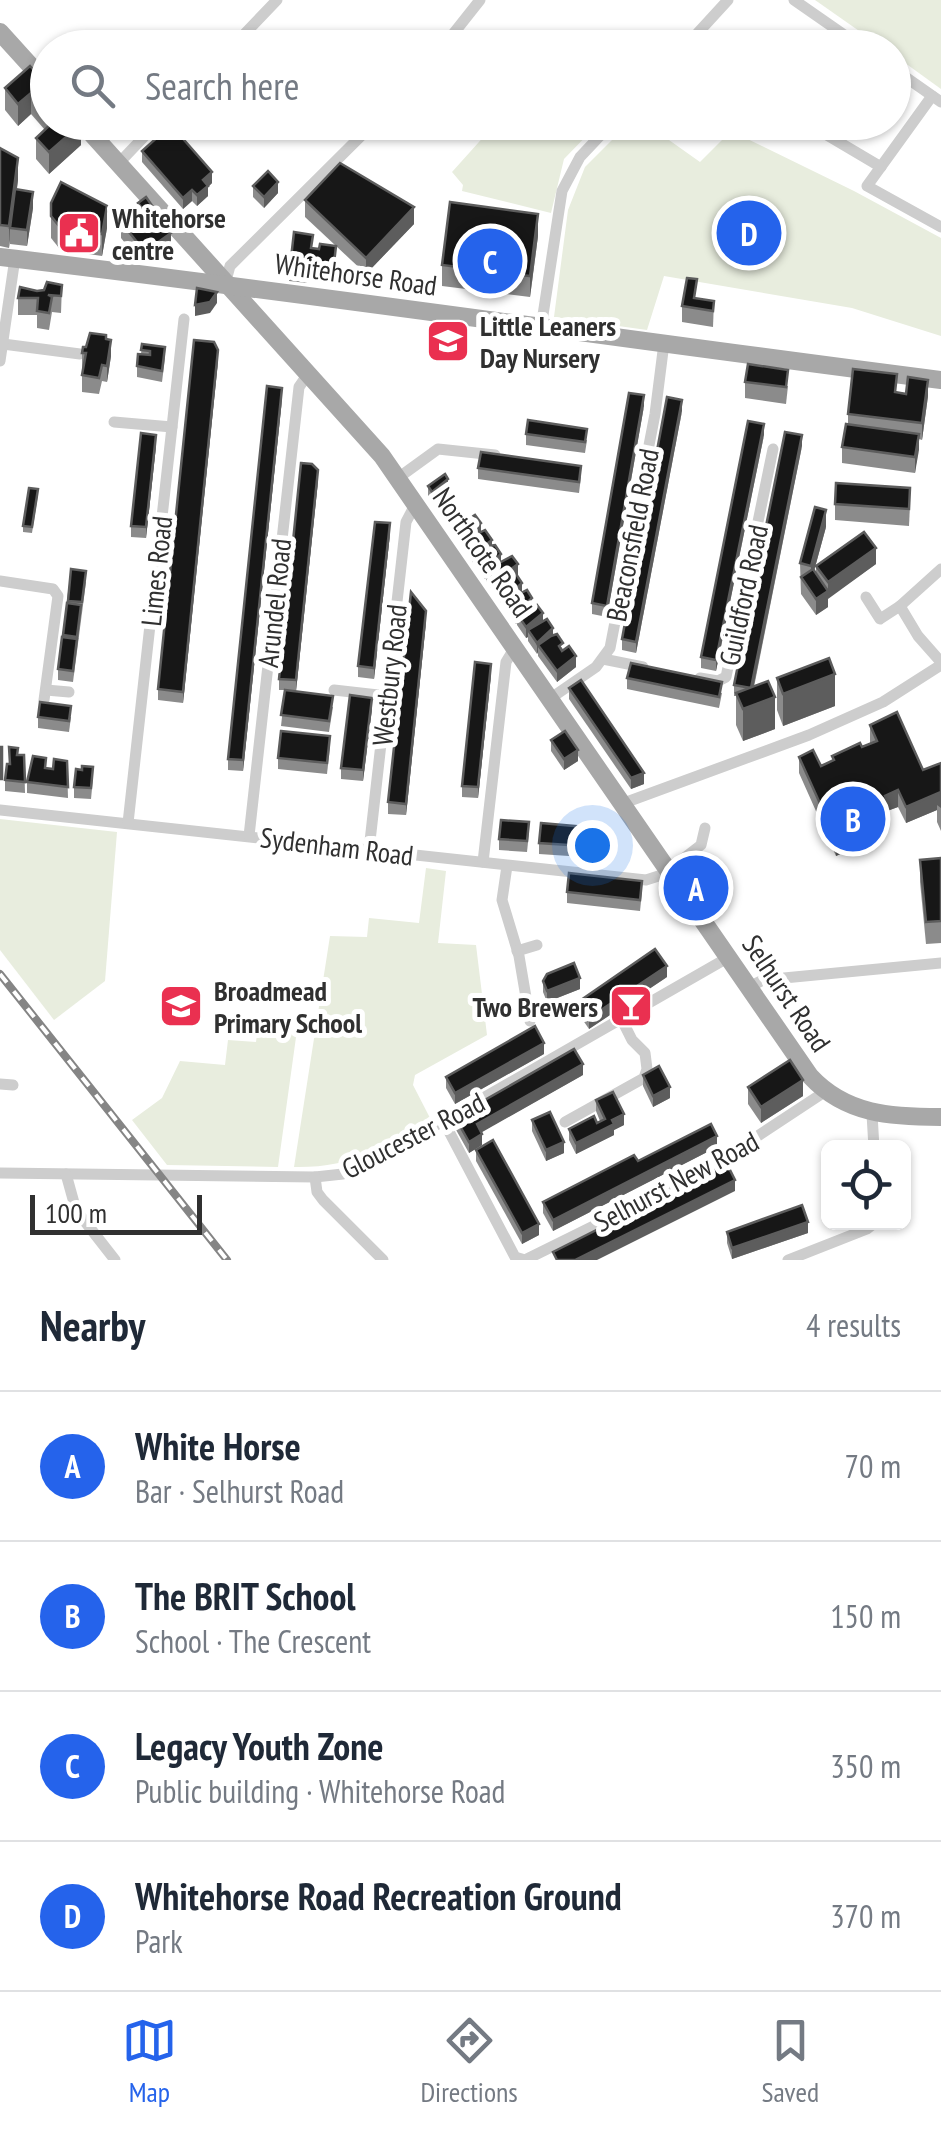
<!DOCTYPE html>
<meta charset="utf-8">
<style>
:root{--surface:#fff;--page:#f2f2f3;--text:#1f2937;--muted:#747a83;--line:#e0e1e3;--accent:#2563eb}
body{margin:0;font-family:"PT Sans Narrow",sans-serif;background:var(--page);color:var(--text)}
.controls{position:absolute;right:30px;bottom:30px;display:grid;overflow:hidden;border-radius:15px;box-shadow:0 2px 8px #0004}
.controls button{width:90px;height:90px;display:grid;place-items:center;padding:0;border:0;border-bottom:2px solid var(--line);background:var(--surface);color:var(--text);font:50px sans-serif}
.scale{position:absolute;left:30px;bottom:25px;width:172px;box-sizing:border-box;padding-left:10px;border:5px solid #303030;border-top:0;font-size:28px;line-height:35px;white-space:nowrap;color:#303030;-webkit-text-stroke:8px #fff;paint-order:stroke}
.you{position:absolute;left:592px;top:845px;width:35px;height:35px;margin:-25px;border:8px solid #fff;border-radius:50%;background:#1a73e8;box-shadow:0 0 0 15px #1a73e833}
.badge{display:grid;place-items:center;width:65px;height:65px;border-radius:50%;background:var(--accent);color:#fff;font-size:32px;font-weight:700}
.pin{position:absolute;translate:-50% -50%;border:5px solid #fff;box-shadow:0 2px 10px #0006}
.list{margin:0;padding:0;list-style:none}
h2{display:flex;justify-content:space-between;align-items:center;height:130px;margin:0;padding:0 40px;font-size:42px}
h2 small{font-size:32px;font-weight:400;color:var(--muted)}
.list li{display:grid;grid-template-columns:65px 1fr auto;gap:30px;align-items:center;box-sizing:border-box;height:150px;padding:0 40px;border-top:2px solid var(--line)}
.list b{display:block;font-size:38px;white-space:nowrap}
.list p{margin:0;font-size:32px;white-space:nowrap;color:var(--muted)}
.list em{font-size:32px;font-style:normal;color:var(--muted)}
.icon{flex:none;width:55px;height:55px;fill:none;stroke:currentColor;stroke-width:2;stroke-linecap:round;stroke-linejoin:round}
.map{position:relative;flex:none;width:941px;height:1260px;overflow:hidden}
.search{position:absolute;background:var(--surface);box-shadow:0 2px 8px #0004;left:30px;right:30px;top:30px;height:110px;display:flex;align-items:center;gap:25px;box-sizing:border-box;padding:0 35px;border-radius:55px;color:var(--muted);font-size:38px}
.sheet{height:730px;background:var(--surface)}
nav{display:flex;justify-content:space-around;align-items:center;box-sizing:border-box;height:140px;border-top:2px solid var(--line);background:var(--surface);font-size:28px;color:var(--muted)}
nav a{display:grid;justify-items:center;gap:5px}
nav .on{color:var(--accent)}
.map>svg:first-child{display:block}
.green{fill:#e8edde}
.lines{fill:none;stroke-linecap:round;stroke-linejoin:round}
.minor{stroke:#cdcdcd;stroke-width:11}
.primary{stroke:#a8a8a8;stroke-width:18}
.rail-casing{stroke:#858585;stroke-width:8}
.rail{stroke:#fff;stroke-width:4;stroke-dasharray:11;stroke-linecap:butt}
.wall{fill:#8b8b8b}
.shaded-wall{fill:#5d5d5d}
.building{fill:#171717;stroke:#5d5d5d;stroke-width:2.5}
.labels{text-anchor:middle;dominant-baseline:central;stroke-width:10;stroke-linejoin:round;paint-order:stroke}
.poi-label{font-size:28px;font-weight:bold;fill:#303030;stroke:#fff;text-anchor:start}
.street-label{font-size:28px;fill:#303030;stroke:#fff}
</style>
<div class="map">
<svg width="941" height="1260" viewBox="0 0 941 1260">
<rect width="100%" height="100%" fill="#fff"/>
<g class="green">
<polygon points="815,0 941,0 941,89 894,55 894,48 882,47"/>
<polygon points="496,123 599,123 564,159 551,213 462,191 463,185 452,172"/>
<polygon points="629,123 645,123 700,162 731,131 854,191 941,238 941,336 852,308 664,276 647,330 554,317 568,210 585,167"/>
<polygon points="0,819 117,832 105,981 54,1020 0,950"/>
<path d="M426,868L446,871L438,943L476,945L487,1035L415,1075L413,1085L430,1118C382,1149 353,1168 294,1167L330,936L367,937L369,918L419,923Z"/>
<polygon points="258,1027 297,1030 278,1167 167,1165 132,1120 162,1098 180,1061 225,1065 228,1040 256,1042"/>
</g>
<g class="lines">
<g class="minor">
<polyline points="794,0 863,48"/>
<polyline points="231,48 277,0"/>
<polyline points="442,48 480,0"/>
<polyline points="684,48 728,0"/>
<polyline points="894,69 941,102"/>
<polyline points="932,96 867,186 941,227"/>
<polyline points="805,122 881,167"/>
<polyline points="118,164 158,122"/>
<polyline points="225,284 230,266 375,122"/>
<polyline points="541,328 562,191 580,157 613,122"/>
<polyline points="3,344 80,354"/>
<polyline points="0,361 15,258"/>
<polyline points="114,422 172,427"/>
<polyline points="398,478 438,449 495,455"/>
<polyline points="0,581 53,589 58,596 44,700"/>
<polyline points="866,597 880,619 900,606 941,569"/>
<polyline points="900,606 918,636 941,662"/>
<polyline points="603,659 643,667"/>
<polyline points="700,678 718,681 726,677 773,449"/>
<polyline points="46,690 69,692"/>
<polyline points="334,690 387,696"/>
<polyline points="551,698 596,667 610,648 655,414 664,343"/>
<polyline points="624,803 809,735 883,702 941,665"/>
<polyline points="0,810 646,880 671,872"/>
<polyline points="128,823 184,319"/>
<polyline points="249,836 299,387 308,374"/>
<polyline points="369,850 406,522 416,503"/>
<polyline points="483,862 506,662 515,647"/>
<polyline points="507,866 502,900 519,956 530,1021"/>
<polyline points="670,869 701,845 705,828"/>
<polyline points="517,951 537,945"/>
<polyline points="749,987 763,980 941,963"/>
<polyline points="0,1084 13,1085"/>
<polyline points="872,1114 874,1148"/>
<polyline points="444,1122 515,1257 525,1260 703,1172 826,1091"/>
<polyline points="565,1122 644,1078 647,1069 645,1053 632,1040 622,1020"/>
<polyline points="0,1173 315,1177 343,1174 375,1160 729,957"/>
<polyline points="66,1174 76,1210 115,1260"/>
<polyline points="315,1177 317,1192 323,1200 383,1260"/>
<polyline points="788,1260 867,1229 876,1222"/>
</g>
<g class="primary">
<polyline points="0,32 48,85"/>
<path d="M81,122L382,456L810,1076C846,1115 892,1117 941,1117"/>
<path d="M0,257C314,294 627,340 941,380"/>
</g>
<g class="rail-casing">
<polyline id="rail" points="0,974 227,1260"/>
</g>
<use href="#rail" class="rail"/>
</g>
<g class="wall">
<polygon points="48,86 48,122 80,122 81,145 49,174 36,159 36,138 45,130 31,114 18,126 5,110 5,88"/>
<polygon points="0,148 18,180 17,189 33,208 27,246 10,244 10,240 9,248 0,246"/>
<polygon points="142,151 212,183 208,187 208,196 197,206 192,201 183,209 142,162"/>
<polygon points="253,186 278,193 264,208 253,197"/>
<polygon points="305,200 414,224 366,274 305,217"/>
<polygon points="51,203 107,228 102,256 68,251 59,248 51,238"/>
<polygon points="138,203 171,249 150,264 141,263 121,238 121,222 138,209"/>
<polygon points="538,236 530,297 442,286 442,265"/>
<polygon points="336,246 333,277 317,276 317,269 308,268 307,283 289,281 289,276 312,248 319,249"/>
<polygon points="62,285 61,313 52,312 49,330 37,328 37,315 18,315 18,298 37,291"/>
<polygon points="714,301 713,327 682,322 682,306"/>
<polygon points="434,335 462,337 461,349 434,346"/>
<polygon points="106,339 111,356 107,382 102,381 99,394 82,392 82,353 86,347"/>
<polygon points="142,344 165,358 162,382 137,377 137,366 141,354"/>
<polygon points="218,361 183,703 158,700 158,689"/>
<polygon points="745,382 788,386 786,404 745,398"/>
<polygon points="897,392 928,396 922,440 919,439 915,473 842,463 842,447 848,424 848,414"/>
<polygon points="282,399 243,771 228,770 228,759"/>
<polygon points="644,406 607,617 592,614 592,603"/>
<polygon points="682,411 636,653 622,650 622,639"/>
<polygon points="526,434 587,440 585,453 526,445"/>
<polygon points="764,435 716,671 701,668 701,657"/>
<polygon points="156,446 146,538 131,537 131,526"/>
<polygon points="802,446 754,687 775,729 743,741 736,725 736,696 734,696 734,685"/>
<polygon points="478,468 581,477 579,493 478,479"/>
<polygon points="318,481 296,691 333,707 329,732 281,726 285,690 279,690 279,679"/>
<polygon points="428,486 448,490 432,503 428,497"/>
<polygon points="38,495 32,533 23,532 23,526"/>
<polygon points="835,504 910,505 909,526 835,520"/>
<polygon points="455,525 481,532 492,545 501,562 517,575 522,593 576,667 557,682 538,656 538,652 537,654 528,641 528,637 526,638 517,625 517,622 516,624 507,611 507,607 505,609 497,596 497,593 495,594 486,581 486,577 485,579 476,566 476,563 474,564 465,551 465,548 464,549 455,536"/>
<polygon points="826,527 814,571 816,574 816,566 876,564 828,598 828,607 816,615 801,594 800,563"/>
<polygon points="390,534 374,679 358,677 358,666"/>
<polygon points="71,569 86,582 73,682 58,680 58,669"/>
<polygon points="426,622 406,815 388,814 388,802"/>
<polygon points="491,675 478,798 462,797 462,786"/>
<polygon points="627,678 722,693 719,708 627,689"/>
<polygon points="777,678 835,706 783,726 777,710"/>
<polygon points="569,688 644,784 631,789 569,699"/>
<polygon points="372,709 363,781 341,779 341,768"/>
<polygon points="38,717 71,717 69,732 38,728"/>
<polygon points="870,725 923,770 941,763 941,831 937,822 937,810 906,823 898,807 887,811 887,818 860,831 857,826 849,829 851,849 836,856 799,773 799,757 821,766 832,761 832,756 870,744"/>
<polygon points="551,740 578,761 564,770 551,751"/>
<polygon points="330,747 327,774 278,769 278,758"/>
<polygon points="18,755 24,755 25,793 5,791 5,780 10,764"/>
<polygon points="67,761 68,798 27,793 27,782 46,768 53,769"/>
<polygon points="93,778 91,799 74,798 74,787"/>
<polygon points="529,833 527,852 499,850 499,839"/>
<polygon points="585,838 584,857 539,854 539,843"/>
<polygon points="941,858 941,943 926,944 920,882 920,860"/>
<polygon points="567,892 642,892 640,911 567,903"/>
<polygon points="667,977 589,1029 578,1013 578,1002"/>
<polygon points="543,981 580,989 547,1002 543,992"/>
<polygon points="544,1054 455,1104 446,1088 446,1077"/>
<polygon points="583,1075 481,1132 482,1145 469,1153 455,1128 455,1117"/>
<polygon points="643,1075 670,1098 653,1107 643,1086"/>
<polygon points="748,1087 803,1096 761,1123 748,1104"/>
<polygon points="596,1100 624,1125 614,1130 614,1135 576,1154 569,1140 569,1129 600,1121 596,1111"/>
<polygon points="532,1120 564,1153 546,1161 532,1131"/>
<polygon points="717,1147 553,1231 543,1213 543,1202 638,1161"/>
<polygon points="476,1150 539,1235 522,1244 476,1161"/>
<polygon points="727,1232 808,1233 732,1259 727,1243"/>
</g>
<g class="shaded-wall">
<polygon points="31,93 31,114 18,126 18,104"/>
<polygon points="81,124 81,145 49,174 49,152"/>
<polygon points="18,158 18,180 11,228 10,228 9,248 9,226"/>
<polygon points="212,172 212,183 208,187 208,196 197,206 197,195 203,180"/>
<polygon points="278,182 278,193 264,208 264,197"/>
<polygon points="192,190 192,201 183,209 183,198"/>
<polygon points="33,192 33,208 27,246 27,230"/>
<polygon points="107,206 107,228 102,256 102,234"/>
<polygon points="414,207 414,224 366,274 366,258"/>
<polygon points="538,214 538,236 530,297 530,276"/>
<polygon points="171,233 171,249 150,264 150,248"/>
<polygon points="217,292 217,303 210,313 195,316 195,305"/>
<polygon points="111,340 111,356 107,382 107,366"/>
<polygon points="218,350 218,361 183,703 183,692"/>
<polygon points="928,380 928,396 922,440 922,423"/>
<polygon points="282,388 282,399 243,771 243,760"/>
<polygon points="644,395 644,406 607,617 607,606"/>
<polygon points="682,400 682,411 636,653 636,642"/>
<polygon points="764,424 764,435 716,671 716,660"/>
<polygon points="919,434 919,450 915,473 915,457"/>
<polygon points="156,435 156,446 146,538 146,527"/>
<polygon points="802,435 802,446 751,699 751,688"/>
<polygon points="318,470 318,481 296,691 296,680"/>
<polygon points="448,479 448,490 432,503 432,492"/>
<polygon points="826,510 826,527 811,582 811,566"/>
<polygon points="390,523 390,534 374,679 374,668"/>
<polygon points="481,523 481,534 465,540 464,549 464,538"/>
<polygon points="492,540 492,551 476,555 476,563 474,564 474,553"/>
<polygon points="876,548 876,564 828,599 828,582"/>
<polygon points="501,554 501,564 486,570 486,577 485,579 485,568"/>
<polygon points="518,564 518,575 497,585 495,594 495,583 507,572"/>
<polygon points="522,583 522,594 507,600 507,607 505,609 505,598"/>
<polygon points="828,591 828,607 816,615 816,599"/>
<polygon points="532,598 532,609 517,614 517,622 516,624 516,613"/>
<polygon points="426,611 426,622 406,815 406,804"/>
<polygon points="543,613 543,624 528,630 528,637 526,638 526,627"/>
<polygon points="553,628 553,639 538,645 538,652 537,654 537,643"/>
<polygon points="576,656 576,667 557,682 557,671"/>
<polygon points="491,664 491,675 478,798 478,787"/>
<polygon points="835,674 835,706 783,726 783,694"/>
<polygon points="775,697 775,729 743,741 743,709"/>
<polygon points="372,698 372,709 363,781 363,770"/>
<polygon points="578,750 578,761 564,770 564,759"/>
<polygon points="644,773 644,784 631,789 631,778"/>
<polygon points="898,790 898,807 887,811 887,818 860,831 860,815 885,796"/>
<polygon points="941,792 941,808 937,805 937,810 906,823 906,807"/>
<polygon points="857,809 857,826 843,832 843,816"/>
<polygon points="851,833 851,849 836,856 836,839"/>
<polygon points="667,966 667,977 589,1029 589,1018"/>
<polygon points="580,978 580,989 547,1002 547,991"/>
<polygon points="544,1043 544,1054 455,1104 455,1093"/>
<polygon points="583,1064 583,1075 477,1135 477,1124"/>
<polygon points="803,1080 803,1096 761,1123 761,1107"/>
<polygon points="670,1087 670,1098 653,1107 653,1096"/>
<polygon points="624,1114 624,1125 614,1130 614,1135 576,1154 576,1143 612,1120"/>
<polygon points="482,1134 482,1145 469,1153 469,1142"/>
<polygon points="717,1136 717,1147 553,1231 553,1220"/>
<polygon points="564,1142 564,1153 546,1161 546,1150"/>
<polygon points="735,1180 735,1191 597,1260 575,1260"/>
<polygon points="808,1222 808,1233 732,1259 732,1248"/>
<polygon points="539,1224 539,1235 522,1244 522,1233"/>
</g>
<g class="building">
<polygon points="30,66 48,86 48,112 31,93 18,104 5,88"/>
<polygon points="53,122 81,124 49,152 36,138"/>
<polygon points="171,125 212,172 203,180 208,186 197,195 192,190 183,198 142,151"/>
<polygon points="0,148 18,158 9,226 0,225"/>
<polygon points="340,163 414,207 366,258 305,200"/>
<polygon points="268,171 278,182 264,197 253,186"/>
<polygon points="61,182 107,206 102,234 68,230 59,226 51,216 51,203"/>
<polygon points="15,189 33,192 27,230 10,228"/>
<polygon points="146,197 171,233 150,248 141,247 121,222 141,207 138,203"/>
<polygon points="450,202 538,214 530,276 442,265"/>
<polygon points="294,232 313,235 311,248 319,249 320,244 336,246 333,272 317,270 318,263 308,262 307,278 289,276"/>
<polygon points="687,278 697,279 694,298 714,301 713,311 682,306"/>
<polygon points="47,282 62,285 61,296 48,295 52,297 49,313 37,311 38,298 18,298 20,287 37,291 44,290"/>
<polygon points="197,288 217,292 210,302 195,305"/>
<polygon points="436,322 462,326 461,338 434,335"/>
<polygon points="90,333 106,335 106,339 111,340 107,366 102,365 99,378 82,375 86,353 82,353 83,347 86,347"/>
<polygon points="194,340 214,342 218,350 183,692 158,689"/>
<polygon points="142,344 165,347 162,371 137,366 138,354 150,355 150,351 141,350"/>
<polygon points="748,364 788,370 786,387 745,382"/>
<polygon points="853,369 897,374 895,392 906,394 908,377 928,380 922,423 848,414"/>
<polygon points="267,386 282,388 243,760 228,759"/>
<polygon points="629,393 644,395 607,606 592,603"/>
<polygon points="667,397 682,400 636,642 622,639"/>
<polygon points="528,420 587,429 585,442 526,434"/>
<polygon points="748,421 764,424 716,660 701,657"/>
<polygon points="846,424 919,434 915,457 842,447"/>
<polygon points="785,432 802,435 751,688 734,685"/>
<polygon points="141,433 156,435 146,527 131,526"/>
<polygon points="481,452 581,466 579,482 478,468"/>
<polygon points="301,463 312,464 318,470 296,680 279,679"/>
<polygon points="445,474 448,479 432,492 428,486"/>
<polygon points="836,483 910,488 909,509 835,504"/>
<polygon points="29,488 38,489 32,527 23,526"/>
<polygon points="815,507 826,510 811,566 800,563"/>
<polygon points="475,515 481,523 464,538 455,525 468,516 470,518"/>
<polygon points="375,522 390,523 374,668 358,666"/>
<polygon points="485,530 492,540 474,553 465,540"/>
<polygon points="864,532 876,548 828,582 816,566"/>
<polygon points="495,545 501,554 485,568 476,555 489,546"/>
<polygon points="512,556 518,564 507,572 508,574 495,583 486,570"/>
<polygon points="71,569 86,571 82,602 68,601"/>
<polygon points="813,569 828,591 816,599 801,577"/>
<polygon points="516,574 522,583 505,598 497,585 510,576 511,578"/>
<polygon points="527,590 532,598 516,613 507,600 520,591 521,593"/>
<polygon points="411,592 426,611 406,804 388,802"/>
<polygon points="67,603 81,605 77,637 63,635"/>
<polygon points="537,605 543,613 526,627 517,614 530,606 532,608"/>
<polygon points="547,619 553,628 537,643 528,630"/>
<polygon points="557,634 563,643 559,646 562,651 569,646 576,656 557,671 538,645 551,636"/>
<polygon points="62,637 77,639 73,671 58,669"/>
<polygon points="829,658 835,674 783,694 777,678"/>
<polygon points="475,662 491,664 478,787 462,786"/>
<polygon points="631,663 722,682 719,697 627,678"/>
<polygon points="581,680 644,773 631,778 569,688"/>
<polygon points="768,681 775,697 743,709 736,693"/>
<polygon points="285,690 333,696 329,721 281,715"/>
<polygon points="350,695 372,698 363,770 341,768"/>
<polygon points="40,702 71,706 69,721 38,717"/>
<polygon points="897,712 923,770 941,763 941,792 906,807 898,790 885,796 887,801 860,815 857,809 843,816 851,833 836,839 799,757 813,750 821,766 834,760 832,756 860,743 862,747 877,741 870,725"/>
<polygon points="281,731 330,736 327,763 278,758"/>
<polygon points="565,731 578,750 564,759 551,740"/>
<rect x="0" y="747" width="2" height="32"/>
<polygon points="9,747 18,748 17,755 24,755 25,782 5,780 7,764 10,764"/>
<polygon points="33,756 46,758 45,768 53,769 54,759 67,761 68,787 27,782"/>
<polygon points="82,766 93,767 91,788 74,787 76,769 82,770"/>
<polygon points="501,820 529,822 527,841 499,839"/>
<polygon points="541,823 585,827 584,846 539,843"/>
<polygon points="941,858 941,921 926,922 920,860"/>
<polygon points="569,873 642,881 640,900 567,892"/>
<polygon points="655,949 667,966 589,1018 578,1002"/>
<polygon points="574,963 580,978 547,991 543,981 547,974"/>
<polygon points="535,1026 544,1043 455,1093 446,1077"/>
<polygon points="574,1049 583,1064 477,1124 482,1134 469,1142 455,1117"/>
<polygon points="790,1060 803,1080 761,1107 748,1087"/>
<polygon points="659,1066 670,1087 653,1096 643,1075"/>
<polygon points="613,1092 624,1114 612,1120 614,1124 576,1143 569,1129 594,1116 597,1123 605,1119 596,1100"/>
<polygon points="550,1112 564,1142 546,1150 532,1120"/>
<polygon points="711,1124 717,1136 553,1220 543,1202 634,1155 638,1161"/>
<polygon points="493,1140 539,1224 522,1233 476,1150"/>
<polygon points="727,1164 735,1180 575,1260 557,1260 553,1252"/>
<polygon points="802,1205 808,1222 732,1248 727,1232"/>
</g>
<defs>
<g id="civic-square" transform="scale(2.25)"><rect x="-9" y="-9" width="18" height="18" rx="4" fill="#ea3050" stroke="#fff"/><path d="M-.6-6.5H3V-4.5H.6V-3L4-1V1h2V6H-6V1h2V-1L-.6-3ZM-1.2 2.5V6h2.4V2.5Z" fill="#fff"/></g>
<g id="school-square" transform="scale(2.25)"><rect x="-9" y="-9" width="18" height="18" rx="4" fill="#ea3050" stroke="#fff"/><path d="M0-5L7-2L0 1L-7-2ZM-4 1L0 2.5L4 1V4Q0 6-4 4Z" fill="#fff"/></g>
<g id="bar-square" transform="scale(2.25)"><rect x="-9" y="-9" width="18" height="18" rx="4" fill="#ea3050" stroke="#fff"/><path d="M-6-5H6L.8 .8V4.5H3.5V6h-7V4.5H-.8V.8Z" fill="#fff"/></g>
</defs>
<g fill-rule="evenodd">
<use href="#civic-square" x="79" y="233"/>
<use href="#school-square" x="448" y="341"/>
<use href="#school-square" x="181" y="1006"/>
<use href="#bar-square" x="631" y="1006"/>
</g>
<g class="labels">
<g class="poi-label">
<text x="112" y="217">Whitehorse<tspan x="112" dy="32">centre</tspan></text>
<text x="480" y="325">Little Leaners<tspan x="480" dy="32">Day Nursery</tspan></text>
<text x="214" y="990">Broadmead<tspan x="214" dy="32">Primary School</tspan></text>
<text x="598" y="1006" text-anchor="end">Two Brewers</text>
</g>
<g class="street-label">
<text transform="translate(356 274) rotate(8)">Whitehorse Road</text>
<text transform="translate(632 535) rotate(-79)">Beaconsfield Road</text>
<text transform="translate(483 552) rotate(55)">Northcote Road</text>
<text transform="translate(156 571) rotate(-84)">Limes Road</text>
<text transform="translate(743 595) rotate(-78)">Guildford Road</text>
<text transform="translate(274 603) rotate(-84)">Arundel Road</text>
<text transform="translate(389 675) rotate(-84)">Westbury Road</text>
<text transform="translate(337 846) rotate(7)">Sydenham Road</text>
<text transform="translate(787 993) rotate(56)">Selhurst Road</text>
<text transform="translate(413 1135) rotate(-27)">Gloucester Road</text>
<text transform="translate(676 1181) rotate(-28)">Selhurst New Road</text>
</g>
</g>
</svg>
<div class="controls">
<button><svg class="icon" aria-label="locate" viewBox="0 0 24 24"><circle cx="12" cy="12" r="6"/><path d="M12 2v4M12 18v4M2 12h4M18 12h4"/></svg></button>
</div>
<div class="scale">100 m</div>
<div class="you"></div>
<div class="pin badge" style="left:696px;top:888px">A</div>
<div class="pin badge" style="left:853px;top:819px">B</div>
<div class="pin badge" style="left:490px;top:261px">C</div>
<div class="pin badge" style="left:749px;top:233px">D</div>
<div class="search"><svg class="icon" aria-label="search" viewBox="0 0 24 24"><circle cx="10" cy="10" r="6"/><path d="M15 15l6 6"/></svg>Search here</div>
</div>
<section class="sheet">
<h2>Nearby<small>4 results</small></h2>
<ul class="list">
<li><span class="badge">A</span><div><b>White Horse</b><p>Bar · Selhurst Road</p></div><em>70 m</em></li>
<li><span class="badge">B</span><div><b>The BRIT School</b><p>School · The Crescent</p></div><em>150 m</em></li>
<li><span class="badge">C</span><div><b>Legacy Youth Zone</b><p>Public building · Whitehorse Road</p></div><em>350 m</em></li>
<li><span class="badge">D</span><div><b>Whitehorse Road Recreation Ground</b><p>Park</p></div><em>370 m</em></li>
</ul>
</section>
<nav>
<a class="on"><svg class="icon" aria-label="map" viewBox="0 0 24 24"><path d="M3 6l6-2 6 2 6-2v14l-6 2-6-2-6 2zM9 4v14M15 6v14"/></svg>Map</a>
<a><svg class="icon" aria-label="directions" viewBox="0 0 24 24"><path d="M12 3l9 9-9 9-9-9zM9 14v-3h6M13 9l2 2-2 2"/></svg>Directions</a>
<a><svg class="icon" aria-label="saved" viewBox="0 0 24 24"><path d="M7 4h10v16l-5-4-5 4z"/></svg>Saved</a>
</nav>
